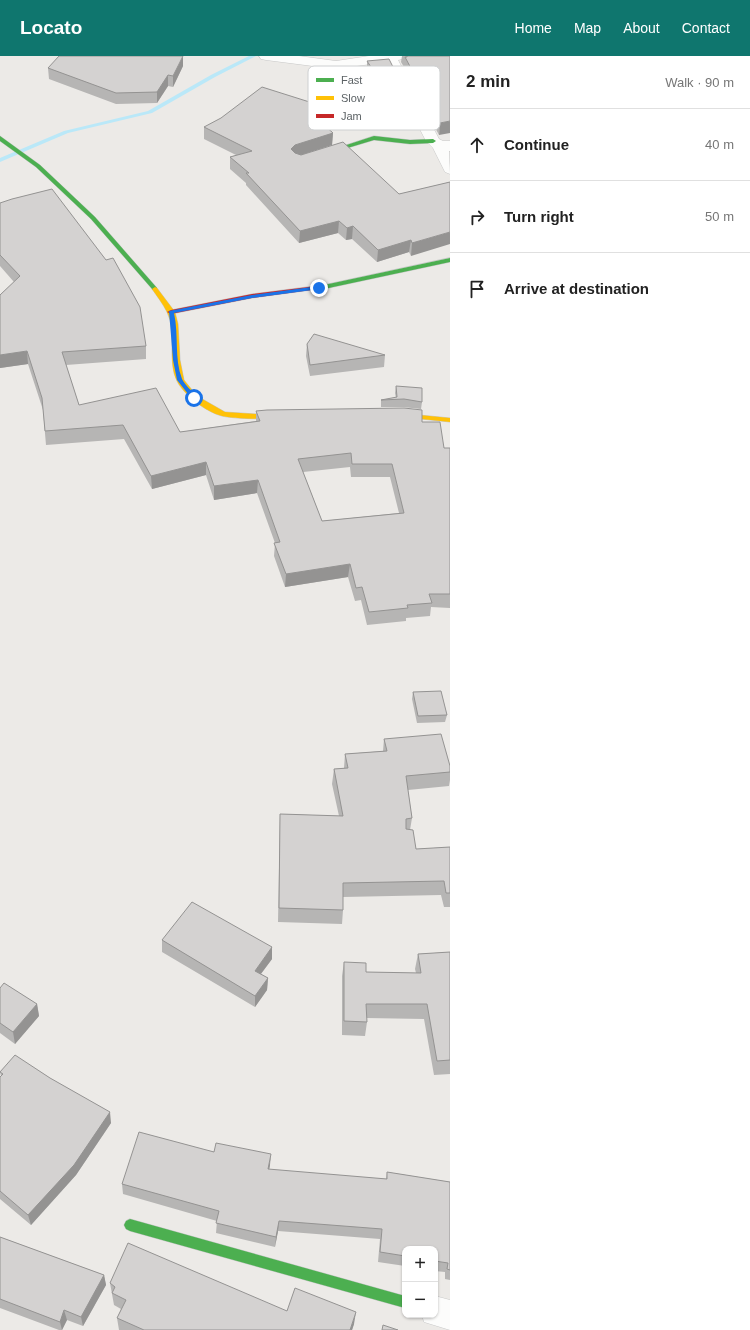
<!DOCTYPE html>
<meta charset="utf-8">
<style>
:root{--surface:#fff;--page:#f2f2f2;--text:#222;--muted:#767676;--line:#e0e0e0;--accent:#0f766e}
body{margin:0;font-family:Arial,sans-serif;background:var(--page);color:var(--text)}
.controls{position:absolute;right:12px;bottom:12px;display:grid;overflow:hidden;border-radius:8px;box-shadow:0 1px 3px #0004}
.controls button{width:36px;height:36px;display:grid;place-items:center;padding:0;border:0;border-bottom:1px solid var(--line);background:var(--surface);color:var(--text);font:20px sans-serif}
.stop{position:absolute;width:12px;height:12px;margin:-9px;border:3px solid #1a73e8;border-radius:50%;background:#fff}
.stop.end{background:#1a73e8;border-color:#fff;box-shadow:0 1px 4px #0008}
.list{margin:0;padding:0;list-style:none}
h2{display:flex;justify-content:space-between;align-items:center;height:52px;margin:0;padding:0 16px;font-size:17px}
h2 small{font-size:13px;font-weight:400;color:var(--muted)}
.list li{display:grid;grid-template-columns:26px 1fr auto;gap:12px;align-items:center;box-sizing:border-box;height:72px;padding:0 16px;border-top:1px solid var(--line)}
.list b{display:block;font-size:15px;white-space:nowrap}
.list em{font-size:13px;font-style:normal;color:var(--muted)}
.icon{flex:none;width:22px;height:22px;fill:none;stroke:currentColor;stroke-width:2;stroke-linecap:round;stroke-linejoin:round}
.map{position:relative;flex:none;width:450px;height:1274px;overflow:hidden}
header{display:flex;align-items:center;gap:24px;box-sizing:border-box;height:56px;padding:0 20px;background:var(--accent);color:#fff}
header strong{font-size:19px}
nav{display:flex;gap:22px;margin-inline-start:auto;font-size:14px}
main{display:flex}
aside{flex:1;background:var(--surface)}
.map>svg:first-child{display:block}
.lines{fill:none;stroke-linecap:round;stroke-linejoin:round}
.stream{fill:#bae8f8;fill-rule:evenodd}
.street-casing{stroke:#c8c8c8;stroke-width:1}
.fast-casing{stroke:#c7c8c8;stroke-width:1}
.slow-casing{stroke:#c7c8c8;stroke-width:1}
.jam-casing{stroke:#c7c8c8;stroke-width:1}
.street{fill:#fcfcfb;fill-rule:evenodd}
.fast{fill:#4caf50;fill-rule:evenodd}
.slow{fill:#ffc107;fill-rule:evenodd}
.jam{fill:#c62828;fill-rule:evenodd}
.wall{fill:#b6b5b4;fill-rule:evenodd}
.shaded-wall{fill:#949392}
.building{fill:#d4d2d1;stroke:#949392;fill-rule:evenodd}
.route{fill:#1a73e8}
.key{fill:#fff;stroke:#ced0d1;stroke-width:1}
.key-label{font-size:11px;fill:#5c6265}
</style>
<header>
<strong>Locato</strong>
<nav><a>Home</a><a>Map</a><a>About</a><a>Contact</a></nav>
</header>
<main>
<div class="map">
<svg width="450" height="1274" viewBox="0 0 450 1274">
<rect width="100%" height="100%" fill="#eceae7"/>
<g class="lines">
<polygon class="stream" points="249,0 256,0 215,21 152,57 68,77 0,106 0,102 64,75 148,55 211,19"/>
<g class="street-casing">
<g id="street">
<polygon points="259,0 299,0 336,5 369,0 405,0 403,3 398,4 439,83 443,85 450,85 450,95 449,95 450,118 445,116 433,92 426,85 385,6 336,13 266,4 261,3"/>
<polygon points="435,1240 450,1244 450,1274 424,1266 422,1259 435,1259"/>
</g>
</g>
<g class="fast-casing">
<g id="fast">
<polygon points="0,80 40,109 95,161 157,232 157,234 153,234 91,163 36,111 0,85"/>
<polygon points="374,80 410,84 433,83 436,85 433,87 410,88 374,84 321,100 316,99"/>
<polygon points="450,202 450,206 324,233 321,231 324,229"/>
<polygon points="130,1163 405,1240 405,1252 130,1175 126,1173 124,1169 126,1165"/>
</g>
</g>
<g class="slow-casing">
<g id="slow">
<path d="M155,231L157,232L175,256L178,268L180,304L184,324L197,340L225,356L256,358L286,357H289V361C277,364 233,363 222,360C206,356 184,339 177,325C167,306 177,275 167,256C163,248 157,240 152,233Z"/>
<polygon points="389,356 450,362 450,366 392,360 389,360"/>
</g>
</g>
<g class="jam-casing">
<polygon id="jam" points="324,229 326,230 326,232 252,242 171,258 167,256 171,254 252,238"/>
</g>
<use href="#street" class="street"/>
<use href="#fast" class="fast"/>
<use href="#slow" class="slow"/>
<use href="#jam" class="jam"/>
</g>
<g class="wall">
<polygon points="402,0 450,0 439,79 404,13 404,11 401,6"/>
<polygon points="367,5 404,33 403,44 347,49 339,24 340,12 367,11"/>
<polygon points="183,10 173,31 168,30 157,47 116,48 49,23 48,12"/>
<polygon points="338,55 337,67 324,69 333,77 332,89 300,99 399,138 450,126 411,200 409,196 377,206 352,183 346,184 338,177 299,187 246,129 246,127 230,113 230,101 236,99 204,83 204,71"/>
<path d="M0,147L146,290V303L66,309L79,349L180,376L256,365V355L422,366L444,392H450V552L431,551L430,560L406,562V565L367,569L361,544L355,545L348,521L285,531L274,500L275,487L257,437L214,444L206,419L152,433L124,383L46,389L43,354L28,308L0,312V239L14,226L0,210ZM350,411L351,421H390L399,457L322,465L303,416Z"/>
<polygon points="307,288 385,299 384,311 310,320 306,300"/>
<polygon points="396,330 422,346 421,353 403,351 381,351 381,344 396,342 395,337"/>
<polygon points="413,636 447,659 445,666 417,667 412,643"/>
<polygon points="384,683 450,710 450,724 449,730 408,734 412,762 410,774 416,793 450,791 450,851 444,851 441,839 343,841 343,854 342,868 278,866 280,758 339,760 332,728 334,713 344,712 345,698 383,695"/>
<polygon points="162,884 272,891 272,903 261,918 268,922 267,934 255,951 162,896"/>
<polygon points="450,896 450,1018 434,1019 424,963 366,962 367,966 365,980 342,979 342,920 344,906 366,916 416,917 415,913 418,898"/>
<polygon points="0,932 37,948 39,960 15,988 0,977"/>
<polygon points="0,1016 111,1067 76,1119 31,1169 0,1143 0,1021 1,1020"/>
<polygon points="214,1096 270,1109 269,1114 386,1123 387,1116 450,1126 450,1224 445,1223 445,1216 435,1215 435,1193 405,1193 405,1210 378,1206 380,1183 278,1175 275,1191 216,1177 217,1165 123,1138 122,1128"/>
<polygon points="0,1181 104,1219 106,1229 83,1270 67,1264 62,1274 59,1274 0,1252"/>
<polygon points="110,1227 287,1255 354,1268 352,1274 119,1274 117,1262 121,1253 114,1249"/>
</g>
<g class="shaded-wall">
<polygon points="183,0 183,10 173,31 173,20"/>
<polygon points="168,19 168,30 157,47 157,36"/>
<polygon points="338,55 337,67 312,71 313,59"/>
<polygon points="450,65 450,77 439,79 440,67"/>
<polygon points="333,77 332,89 295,101 291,93 295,89"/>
<polygon points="339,165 338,177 299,187 300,175"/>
<polygon points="353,170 352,183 346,184 347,172"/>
<polygon points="450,176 450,188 411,200 412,187"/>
<polygon points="411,184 409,196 377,206 378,194"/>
<polygon points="27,295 28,308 0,312 0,299"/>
<polygon points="206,406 206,419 152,433 151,420"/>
<polygon points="258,424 257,437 214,444 214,430"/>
<polygon points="350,508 348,521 285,531 286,518"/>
<polygon points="272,891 272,903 254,927 255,915"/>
<polygon points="268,922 267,934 255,951 255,940"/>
<polygon points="37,948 39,960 15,988 13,976"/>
<polygon points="110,1056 111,1067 76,1119 31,1169 28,1159"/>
<polygon points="271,1098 270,1109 267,1124 268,1113"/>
<polygon points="279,1165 278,1175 275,1191 276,1181"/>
<polygon points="104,1219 106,1229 83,1270 81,1261"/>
<polygon points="64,1254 67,1264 62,1274 60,1266"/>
<polygon points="356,1256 354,1268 352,1274 350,1274"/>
</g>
<g class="building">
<polygon points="59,0 183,0 173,20 168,19 157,36 116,37 48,12"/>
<polygon points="407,0 450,0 450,65 440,67 405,1 407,1"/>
<polygon points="389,3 404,33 348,37 340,12 371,11 367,5"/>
<polygon points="262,31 338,55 313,59 333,77 295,89 291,93 295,97 301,99 343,86 399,138 450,126 450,176 412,187 411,184 378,194 353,170 347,172 339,165 300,175 246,117 249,117 230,101 252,95 204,71 221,62"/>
<path d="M52,133L106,204L113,202L140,251L146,290L62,296L79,349L156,332L180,376L260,365L256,355L267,354L404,352L422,354V366H440L444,392H450V538H429L432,547L407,549L408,552L369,556L362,531L356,532L350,508L286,518L274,487L280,486L258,424L214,430L206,406L151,420L123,369L45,375L42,342L27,295L0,299V239L20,220L0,199V147L12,143ZM351,397L352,408H392L404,457L322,465L298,403Z"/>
<polygon points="314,278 385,299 310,309 307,288"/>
<polygon points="396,330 422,332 422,346 404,343 381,344 397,341"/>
<polygon points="441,635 447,659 418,660 413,636"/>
<polygon points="441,678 450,710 450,716 406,720 412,762 406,763 406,773 413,774 416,793 450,791 450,837 446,837 444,825 343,827 343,854 279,852 280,758 343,760 334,713 348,712 345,698 387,695 384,683"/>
<polygon points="192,846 272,891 255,915 268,922 255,940 162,884"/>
<polygon points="450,896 450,1004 437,1005 427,948 366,948 367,966 344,965 344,906 366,907 366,916 421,917 418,898"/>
<polygon points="4,927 37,948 13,976 0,967 0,932"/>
<polygon points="15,999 50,1022 110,1056 74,1109 28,1159 0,1135 0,1021 3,1018 0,1016"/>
<polygon points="139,1076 214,1096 216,1087 271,1098 268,1113 387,1123 387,1116 450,1126 450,1214 447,1213 448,1207 435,1205 435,1193 405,1193 405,1200 380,1196 382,1173 279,1165 276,1181 216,1167 219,1155 122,1128"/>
<polygon points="0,1181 104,1219 81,1261 64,1254 60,1266 0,1243"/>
<polygon points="128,1187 287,1255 295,1232 356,1256 350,1274 144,1274 117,1262 126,1244 112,1237 115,1231 110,1227"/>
<polygon points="383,1269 398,1274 382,1274"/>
</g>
<path class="route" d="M319,230L321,232L320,233L252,242L174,257C179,279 174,302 182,323C185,329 192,335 196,340V343H192L177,324L173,304L169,255L252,239Z"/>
<rect x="308" y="10" width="132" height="64" rx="6" class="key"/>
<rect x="316" y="22" width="18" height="4" fill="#4caf50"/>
<rect x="316" y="40" width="18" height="4" fill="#ffc107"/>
<rect x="316" y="58" width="18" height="4" fill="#c62828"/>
<g class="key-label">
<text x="341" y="28">Fast</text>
<text x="341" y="46">Slow</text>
<text x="341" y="64">Jam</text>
</g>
</svg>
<div class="controls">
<button>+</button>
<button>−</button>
</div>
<div class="stop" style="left:194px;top:342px"></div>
<div class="stop end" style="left:319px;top:232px"></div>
</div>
<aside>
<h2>2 min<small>Walk · 90 m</small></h2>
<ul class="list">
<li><svg class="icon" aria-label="ahead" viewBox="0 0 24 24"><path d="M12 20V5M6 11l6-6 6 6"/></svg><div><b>Continue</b></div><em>40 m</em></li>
<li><svg class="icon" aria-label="right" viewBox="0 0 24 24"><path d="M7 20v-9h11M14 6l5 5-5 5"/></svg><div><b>Turn right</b></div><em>50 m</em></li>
<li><svg class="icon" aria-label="arrive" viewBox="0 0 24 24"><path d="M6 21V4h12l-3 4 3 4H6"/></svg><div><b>Arrive at destination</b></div></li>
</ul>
</aside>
</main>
